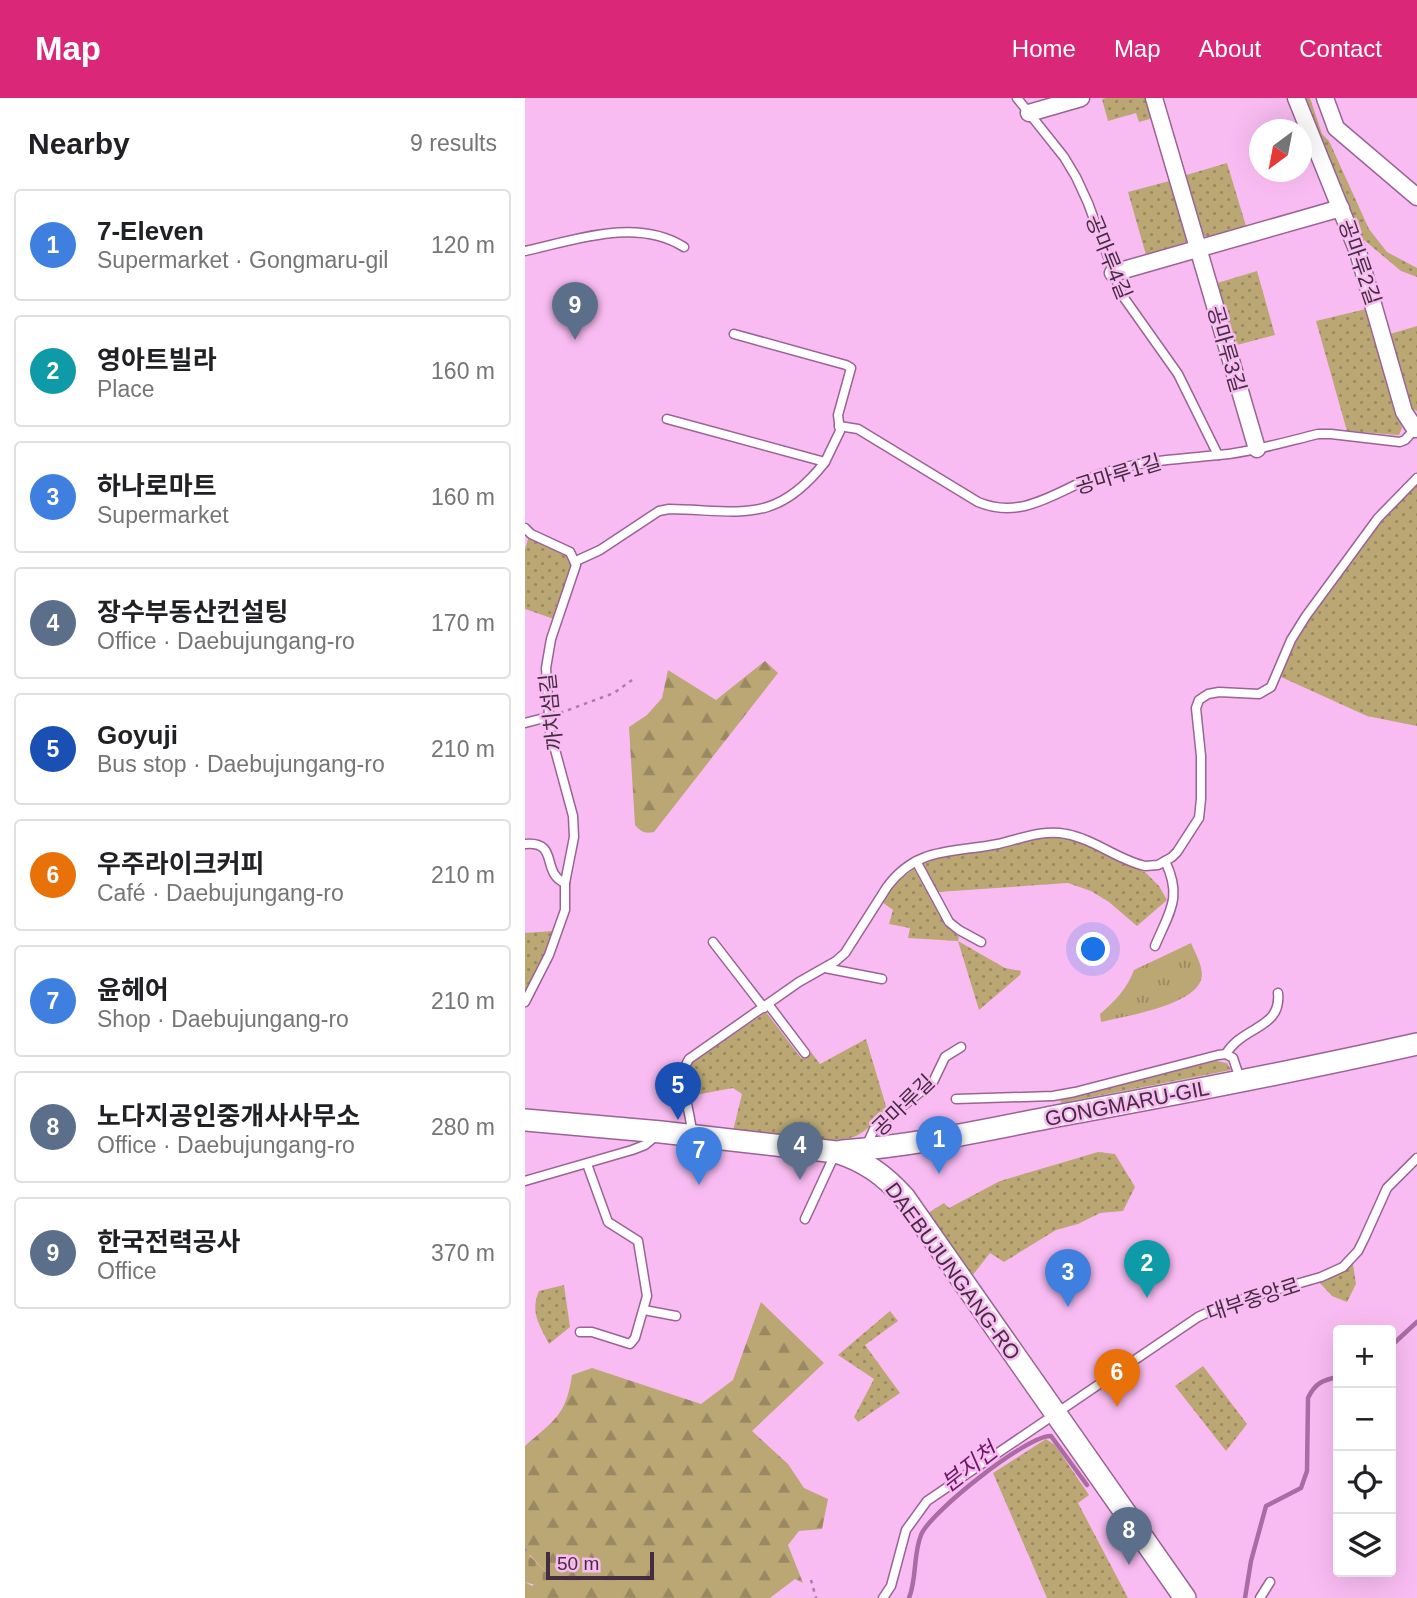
<!DOCTYPE html>
<meta charset="utf-8">
<style>
:root{--surface:#fff;--page:#f2f2f2;--text:#202124;--muted:#757577;--line:#e0e0e0;--accent:#db2777}
body{margin:0;font-family:Helvetica,"Noto Sans KR",sans-serif;background:var(--page);color:var(--text)}
.controls{position:absolute;right:21px;bottom:21px;display:grid;overflow:hidden;border-radius:7px;box-shadow:0 7px 28px #0002}
.controls button{width:63px;height:63px;display:grid;place-items:center;padding:0;border:0;border-bottom:2px solid var(--line);background:var(--surface);color:var(--text);font:35px sans-serif}
.compass{position:absolute;left:724px;top:21px;width:63px;height:63px;border-radius:50%;background:var(--surface);box-shadow:0 7px 28px #0002;rotate:212deg}
.scale{position:absolute;left:21px;bottom:18px;width:108px;box-sizing:border-box;padding-left:7px;border:4px solid #442c41;border-top:0;font-size:19px;line-height:24px;white-space:nowrap;color:#442c41;-webkit-text-stroke:5px #f9bcf2;paint-order:stroke}
.you{position:absolute;left:569px;top:852px;width:24px;height:24px;margin:-18px;border:5px solid #fff;border-radius:50%;background:#1a73e8;box-shadow:0 0 0 10px #1a73e833}
.badge{display:grid;place-items:center;width:46px;height:46px;border-radius:50%;background:var(--accent);color:#fff;font-size:23px;font-weight:700}
.pin{position:absolute;translate:-50% -58px;filter:drop-shadow(0 2px 4px #0008)}
.pin::after{content:'';position:absolute;top:37px;width:24px;height:21px;background:inherit;clip-path:polygon(0 0,100% 0,50% 100%)}
.list{margin:0;padding:0;list-style:none}
h2{display:flex;justify-content:space-between;align-items:center;height:91px;margin:0;padding:0 28px;font-size:30px}
h2 small{font-size:23px;font-weight:400;color:var(--muted)}
.list li{display:grid;grid-template-columns:46px 1fr auto;gap:21px;align-items:center;box-sizing:border-box;height:112px;margin:0 14px 14px;padding:0 14px;border:2px solid var(--line);border-radius:7px}
.list b{display:block;font-size:26px;white-space:nowrap}
.list p{margin:0;font-size:23px;white-space:nowrap;color:var(--muted)}
.list em{font-size:23px;font-style:normal;color:var(--muted)}
.icon{flex:none;width:38px;height:38px;fill:none;stroke:currentColor;stroke-width:2;stroke-linecap:round;stroke-linejoin:round}
.map{position:relative;flex:none;width:892px;height:1500px;overflow:hidden}
header{display:flex;align-items:center;gap:42px;box-sizing:border-box;height:98px;padding:0 35px;background:var(--accent);color:#fff}
header strong{font-size:33px}
nav{display:flex;gap:38px;margin-inline-start:auto;font-size:24px}
main{display:flex}
aside{flex:1;background:var(--surface)}
.map>svg:first-child{display:block}
.grass{fill:url(#grass-dots)}
.forest{fill:url(#forest-firs)}
.cemetery{fill:url(#cemetery-stones)}
.park{fill:url(#park-tufts)}
.lines{fill:none;stroke-linecap:round;stroke-linejoin:round}
.stream{stroke:#ab6ba5;stroke-width:4.5}
.lane-casing{stroke:#9a6394;stroke-width:11}
.street-casing{stroke:#9a6394;stroke-width:19}
.secondary-casing{stroke:#9a6394;stroke-width:24}
.path{stroke:#ab7ea6;stroke-width:2.5;stroke-dasharray:3.5 5;stroke-linecap:butt}
.lane{stroke:#fff;stroke-width:8}
.street{stroke:#fff;stroke-width:16}
.secondary{stroke:#fff;stroke-width:21}
.labels{text-anchor:middle;dominant-baseline:central;stroke-width:5;stroke-linejoin:round;paint-order:stroke}
.street-label{font-size:21px;fill:#442c41;stroke:#f9bcf2}
.water-label{font-size:23px;font-style:italic;fill:#691964;stroke:#f9bcf2}
</style>
<header>
<strong>Map</strong>
<nav><a>Home</a><a>Map</a><a>About</a><a>Contact</a></nav>
</header>
<main>
<aside>
<h2>Nearby<small>9 results</small></h2>
<ul class="list">
<li><span class="badge" style="background:#3f7fe0">1</span><div><b>7-Eleven</b><p>Supermarket · Gongmaru-gil</p></div><em>120 m</em></li>
<li><span class="badge" style="background:#0f9aa8">2</span><div><b>영아트빌라</b><p>Place</p></div><em>160 m</em></li>
<li><span class="badge" style="background:#3f7fe0">3</span><div><b>하나로마트</b><p>Supermarket</p></div><em>160 m</em></li>
<li><span class="badge" style="background:#5c6f8a">4</span><div><b>장수부동산컨설팅</b><p>Office · Daebujungang-ro</p></div><em>170 m</em></li>
<li><span class="badge" style="background:#1a4fb4">5</span><div><b>Goyuji</b><p>Bus stop · Daebujungang-ro</p></div><em>210 m</em></li>
<li><span class="badge" style="background:#e8710a">6</span><div><b>우주라이크커피</b><p>Café · Daebujungang-ro</p></div><em>210 m</em></li>
<li><span class="badge" style="background:#3f7fe0">7</span><div><b>윤헤어</b><p>Shop · Daebujungang-ro</p></div><em>210 m</em></li>
<li><span class="badge" style="background:#5c6f8a">8</span><div><b>노다지공인중개사사무소</b><p>Office · Daebujungang-ro</p></div><em>280 m</em></li>
<li><span class="badge" style="background:#5c6f8a">9</span><div><b>한국전력공사</b><p>Office</p></div><em>370 m</em></li>
</ul>
</aside>
<div class="map">
<svg width="892" height="1500" viewBox="0 0 892 1500">
<defs>
<pattern id="grass-dots" width="8" height="8" patternUnits="userSpaceOnUse" patternTransform="scale(1.75)"><rect width="8" height="8" fill="#baa774"/><path d="M2 2h.1M6 6h.1" fill="none" stroke="#998861" stroke-width="1.8" stroke-linecap="round"/></pattern>
<pattern id="forest-firs" width="22" height="20" patternUnits="userSpaceOnUse" patternTransform="scale(1.75)"><rect width="22" height="20" fill="#baa774"/><path d="M5 1l3.5 6h-7zM16 11l3.5 6h-7z" fill="#998861"/></pattern>
<pattern id="cemetery-stones" width="16" height="16" patternUnits="userSpaceOnUse" patternTransform="scale(1.75)"><rect width="16" height="16" fill="#baa774"/><path d="M2 7V4a2 2 0 0 1 4 0v3zM10 15v-3a2 2 0 0 1 4 0v3z" fill="#998861"/></pattern>
<pattern id="park-tufts" width="24" height="20" patternUnits="userSpaceOnUse" patternTransform="scale(1.75)"><rect width="24" height="20" fill="#baa774"/><path d="M3 7l-1-3M5 7V3M7 7l1-3M15 17l-1-3M17 17v-4M19 17l1-3" fill="none" stroke="#998861"/></pattern>
</defs>
<rect width="100%" height="100%" fill="#f9bcf2"/>
<g class="grass">
<polygon points="581,0 622,0 628,20 614,24 611,15 583,23 577,1"/>
<polygon points="778,0 785,0 797,36 804,43 844,131 862,154 892,170 892,179 876,173 833,137"/>
<polygon points="702,65 721,128 684,140 674,135 658,78"/>
<polygon points="648,82 663,138 659,148 621,157 603,94"/>
<polygon points="732,173 750,237 708,248 689,186"/>
<polygon points="845,210 875,324 877,330 874,337 822,333 791,223"/>
<polygon points="892,228 892,313 884,309 865,236"/>
<path d="M892,386V628L842,618L756,579C771,537 795,503 822,468C844,439 865,411 892,386Z"/>
<polygon points="4,438 45,458 48,468 29,521 0,511 0,451"/>
<polygon points="526,738 547,740 610,769 621,775 634,788 642,802 612,828 584,804 566,793 543,785 413,794 398,766 399,763 431,754 487,747 510,740"/>
<polygon points="389,771 420,827 434,839 433,843 480,870 496,873 495,877 454,912 433,843 383,840 385,830 364,826 368,812 357,804 371,784"/>
<polygon points="28,833 18,861 0,896 0,835"/>
<path d="M241,914L276,960L286,954L295,966L341,941L363,1015C353,1021 343,1031 333,1037C313,1049 234,1036 208,1033L217,996L208,990L165,998L162,975L165,966Z"/>
<polygon points="691,963 702,965 706,972 536,1005 535,1001"/>
<polygon points="573,1054 590,1056 610,1089 598,1113 575,1115 553,1126 531,1132 479,1164 465,1155 447,1178 403,1115 419,1105 424,1110 475,1083"/>
<polygon points="828,1166 831,1186 822,1204 807,1198 793,1183 811,1177"/>
<path d="M39,1187L45,1229L24,1246C14,1226 5,1214 14,1193Z"/>
<polygon points="365,1213 373,1223 340,1247 375,1295 333,1324 329,1319 349,1281 313,1257"/>
<polygon points="678,1268 722,1326 701,1353 650,1288"/>
<polygon points="521,1341 530,1347 564,1397 553,1405 603,1500 522,1500 468,1375"/>
</g>
<g class="forest">
<path d="M240,563L253,575L129,734C120,736 116,734 110,727L104,629L122,617L137,600L143,572L191,602Z"/>
<path d="M236,1204L299,1265L227,1333L263,1366L279,1390L303,1401L297,1431L274,1433L263,1447L278,1485L270,1481L245,1500H0V1484L7,1488L23,1476L5,1457H0V1348C29,1322 41,1318 47,1277L67,1270L176,1306L208,1282Z"/>
</g>
<polygon class="cemetery" points="0,1457 4,1457 23,1476 22,1483 17,1489 0,1484"/>
<path class="park" d="M666,845C670,855 680,871 676,882C667,908 600,918 576,924L575,916C590,903 602,891 609,872Z"/>
<g class="lines">
<g class="stream">
<polyline points="866,1248 892,1224"/>
<path d="M384,1500C392,1480 388,1457 396,1437C405,1414 504,1336 526,1338L562,1387"/>
<path d="M720,1500L726,1463L741,1408L776,1390L782,1373L783,1300C790,1285 798,1282 813,1279"/>
</g>
<g class="lane-casing">
<g id="lane">
<polyline points="492,0 539,59 551,79 563,105 597,197 653,276 693,357"/>
<path d="M0,153C50,142 112,119 159,149"/>
<polyline points="142,321 300,364 315,333 313,317 326,270 321,267 209,236"/>
<path d="M314,328L333,331L453,404C498,423 533,392 573,377C617,361 659,361 704,356C734,352 764,343 793,336H806L875,344L880,342L890,331"/>
<polyline points="0,430 6,436 45,454 51,467 26,541 21,570 25,633 48,718 49,739 40,785 40,812 24,857 0,904"/>
<path d="M51,463L75,452L134,413L144,411C215,412 250,428 300,364"/>
<polyline points="0,625 23,619"/>
<path d="M0,746C35,743 15,774 40,785"/>
<polyline points="391,763 424,824 434,832 456,844"/>
<polyline points="188,844 239,910"/>
<path d="M630,848C644,814 658,800 640,763"/>
<polyline points="300,870 357,881"/>
<polyline points="243,906 280,955"/>
<path d="M701,956C717,928 757,931 753,895"/>
<polyline points="431,1001 528,998 550,994 693,957 701,956 708,960 715,981"/>
<path d="M167,1035C166,1013 151,980 164,961L274,884L311,863L320,855L362,789C392,748 429,755 473,746C495,741 518,731 541,736C569,741 593,762 620,768L633,767L647,759L652,754L674,720L676,701V658L671,610L674,602L683,596L694,594L734,596L746,589L766,542L781,518L853,420L892,380"/>
<polyline points="340,1051 349,1031 408,984 420,959 436,949"/>
<polyline points="0,1083 107,1052 120,1047 131,1038"/>
<polyline points="280,1121 310,1056"/>
<polyline points="119,1212 151,1218"/>
<polyline points="55,1234 67,1234 105,1246 110,1240 122,1198 113,1143 83,1124 62,1066"/>
<polyline points="358,1500 366,1488 381,1432 402,1403 673,1219 701,1206 796,1179 818,1169 833,1153 839,1141 862,1090 892,1060"/>
<polyline points="735,1500 745,1484"/>
</g>
</g>
<g class="street-casing">
<g id="street">
<polyline points="629,0 732,351"/>
<polyline points="771,0 833,154 879,314 890,331"/>
<polyline points="800,0 811,30 892,99"/>
<polyline points="504,15 556,0"/>
<polyline points="588,175 816,110"/>
</g>
</g>
<g class="secondary-casing">
<g id="secondary">
<path d="M0,1022L136,1034L311,1054C340,1063 359,1077 379,1099L660,1500"/>
<path d="M317,1053C389,1048 460,1032 532,1018C652,996 772,973 892,946"/>
</g>
</g>
<g class="path">
<polyline points="35,615 89,595 107,582"/>
<polyline points="0,1451 1,1453"/>
<polyline points="286,1482 291,1500"/>
</g>
<use href="#lane" class="lane"/>
<use href="#street" class="street"/>
<use href="#secondary" class="secondary"/>
</g>
<g class="labels">
<g class="street-label">
<text transform="translate(584 159) rotate(68)">공마루4길</text>
<text transform="translate(835 164) rotate(71)">공마루2길</text>
<text transform="translate(702 251) rotate(74)">공마루3길</text>
<text transform="translate(593 376) rotate(-17)">공마루1길</text>
<text transform="translate(26 614) rotate(-96)">까치섬길</text>
<text transform="translate(602 1005) rotate(-11)">GONGMARU-GIL</text>
<text transform="translate(378 1007) rotate(-44)">공마루길</text>
<text transform="translate(428 1173) rotate(54)">DAEBUJUNGANG-RO</text>
<text transform="translate(728 1201) rotate(-18)">대부중앙로</text>
</g>
<g class="water-label">
<text transform="translate(444 1369) rotate(-38)">분지천</text>
</g>
</g>
</svg>
<div class="controls">
<button>+</button>
<button>−</button>
<button><svg class="icon" aria-label="locate" viewBox="0 0 24 24"><circle cx="12" cy="12" r="6"/><path d="M12 2v4M12 18v4M2 12h4M18 12h4"/></svg></button>
<button><svg class="icon" aria-label="layers" viewBox="0 0 24 24"><path d="M12 4l9 5-9 5-9-5zM3 14l9 5 9-5"/></svg></button>
</div>
<svg class="compass" viewBox="-18 -18 36 36"><path d="M0-13l5 13h-10z" fill="#e53935"/><path d="M0 13l5-13h-10z" fill="#757577"/></svg>
<div class="scale">50 m</div>
<div class="you"></div>
<div class="pin badge" style="left:414px;top:1076px;background:#3f7fe0">1</div>
<div class="pin badge" style="left:622px;top:1200px;background:#0f9aa8">2</div>
<div class="pin badge" style="left:543px;top:1209px;background:#3f7fe0">3</div>
<div class="pin badge" style="left:275px;top:1082px;background:#5c6f8a">4</div>
<div class="pin badge" style="left:153px;top:1022px;background:#1a4fb4">5</div>
<div class="pin badge" style="left:592px;top:1309px;background:#e8710a">6</div>
<div class="pin badge" style="left:174px;top:1087px;background:#3f7fe0">7</div>
<div class="pin badge" style="left:604px;top:1467px;background:#5c6f8a">8</div>
<div class="pin badge" style="left:50px;top:242px;background:#5c6f8a">9</div>
</div>
</main>
